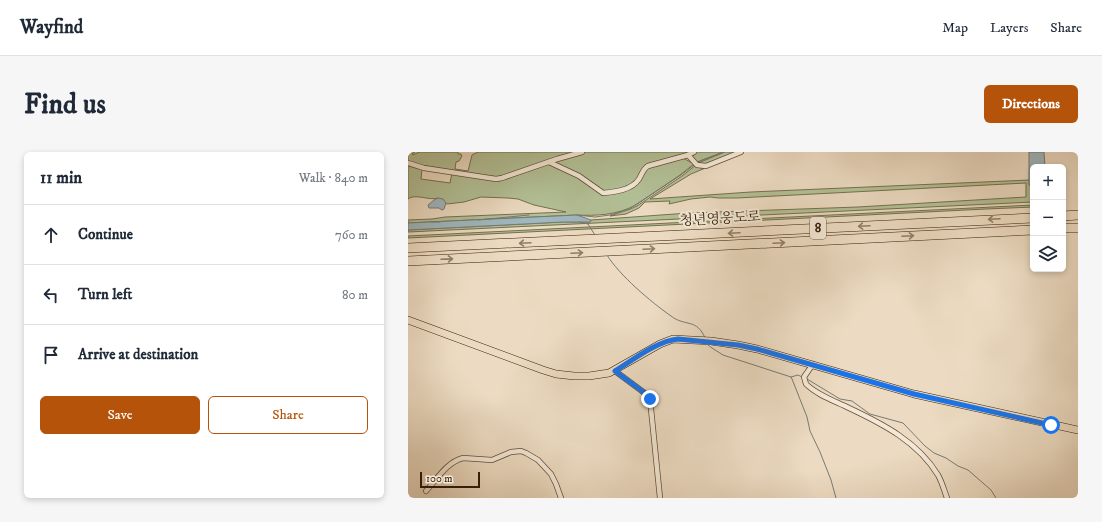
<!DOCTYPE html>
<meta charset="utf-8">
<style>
:root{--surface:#fff;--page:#f6f6f7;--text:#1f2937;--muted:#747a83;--line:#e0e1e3;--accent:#b45309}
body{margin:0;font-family:"IM FELL DW Pica","Noto Serif KR",serif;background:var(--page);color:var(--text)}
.controls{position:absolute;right:12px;top:12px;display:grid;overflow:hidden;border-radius:6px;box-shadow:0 2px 6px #0003}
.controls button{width:36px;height:36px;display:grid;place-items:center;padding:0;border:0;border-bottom:1px solid var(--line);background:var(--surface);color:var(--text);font:20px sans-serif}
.scale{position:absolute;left:12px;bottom:10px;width:60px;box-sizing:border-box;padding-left:4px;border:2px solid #381f07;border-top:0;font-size:11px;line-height:14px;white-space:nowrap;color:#381f07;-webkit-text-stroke:3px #f3e8d7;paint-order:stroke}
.stop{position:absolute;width:12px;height:12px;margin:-9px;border:3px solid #1a73e8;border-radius:50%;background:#fff}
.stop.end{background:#1a73e8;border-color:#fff;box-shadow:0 1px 4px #0008}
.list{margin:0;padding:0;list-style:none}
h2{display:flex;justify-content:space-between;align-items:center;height:52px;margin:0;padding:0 16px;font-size:17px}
h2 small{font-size:13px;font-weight:400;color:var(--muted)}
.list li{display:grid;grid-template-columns:26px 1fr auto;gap:12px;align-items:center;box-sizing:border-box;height:60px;padding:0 16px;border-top:1px solid var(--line)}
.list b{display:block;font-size:15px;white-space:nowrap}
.list em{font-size:13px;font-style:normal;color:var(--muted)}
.actions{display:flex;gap:8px;padding:12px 16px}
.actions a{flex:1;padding:9px 0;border:1px solid var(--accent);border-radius:6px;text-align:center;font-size:14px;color:var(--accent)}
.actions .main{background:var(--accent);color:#fff}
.icon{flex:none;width:22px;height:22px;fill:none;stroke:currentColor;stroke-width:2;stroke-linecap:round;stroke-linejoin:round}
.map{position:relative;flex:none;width:670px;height:346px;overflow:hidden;border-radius:6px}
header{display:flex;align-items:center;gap:24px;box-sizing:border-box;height:56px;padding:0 20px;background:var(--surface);border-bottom:1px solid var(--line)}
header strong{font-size:19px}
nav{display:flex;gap:22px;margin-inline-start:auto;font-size:14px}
.intro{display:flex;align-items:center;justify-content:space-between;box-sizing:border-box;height:96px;padding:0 24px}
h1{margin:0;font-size:28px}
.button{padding:10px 18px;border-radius:6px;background:var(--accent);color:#fff;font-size:14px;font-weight:700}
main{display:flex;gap:24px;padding:0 24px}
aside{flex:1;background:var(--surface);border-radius:6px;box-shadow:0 2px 6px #0003}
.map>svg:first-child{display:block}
.green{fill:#b3c197;stroke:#76704f}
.water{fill:#a0b8c0;stroke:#767b76}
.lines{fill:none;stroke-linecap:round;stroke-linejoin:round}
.stream{stroke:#767b76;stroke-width:1}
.minor-casing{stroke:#654e36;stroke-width:6}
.primary-casing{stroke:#381f07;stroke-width:8}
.motorway-casing{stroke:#381f07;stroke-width:10}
.minor{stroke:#f3e8d7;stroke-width:4.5}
.primary{stroke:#ecdbc2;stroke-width:7}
.motorway{stroke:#ecdbc2;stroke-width:9}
.oneway{stroke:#927d64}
.route{stroke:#1a73e8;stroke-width:5}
.labels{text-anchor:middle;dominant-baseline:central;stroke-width:4;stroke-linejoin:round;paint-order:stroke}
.shield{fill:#f3e8d7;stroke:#705b45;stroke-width:1}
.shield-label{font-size:13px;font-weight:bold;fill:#381f07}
.street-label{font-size:14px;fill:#381f07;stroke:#f3e8d7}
</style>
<header>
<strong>Wayfind</strong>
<nav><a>Map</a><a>Layers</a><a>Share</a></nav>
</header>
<div class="intro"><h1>Find us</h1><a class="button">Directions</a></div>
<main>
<aside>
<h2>11 min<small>Walk · 840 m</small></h2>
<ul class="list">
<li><svg class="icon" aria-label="ahead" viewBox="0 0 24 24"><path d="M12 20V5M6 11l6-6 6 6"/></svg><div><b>Continue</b></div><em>760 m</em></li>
<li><svg class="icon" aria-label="left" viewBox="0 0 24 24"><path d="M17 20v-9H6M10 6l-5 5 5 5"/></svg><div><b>Turn left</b></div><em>80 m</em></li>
<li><svg class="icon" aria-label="arrive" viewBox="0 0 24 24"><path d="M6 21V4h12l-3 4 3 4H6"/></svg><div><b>Arrive at destination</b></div></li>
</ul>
<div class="actions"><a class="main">Save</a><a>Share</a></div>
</aside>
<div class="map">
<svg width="670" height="346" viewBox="0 0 670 346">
<rect width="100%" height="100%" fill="#ecdbc2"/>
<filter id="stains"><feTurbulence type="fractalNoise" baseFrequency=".005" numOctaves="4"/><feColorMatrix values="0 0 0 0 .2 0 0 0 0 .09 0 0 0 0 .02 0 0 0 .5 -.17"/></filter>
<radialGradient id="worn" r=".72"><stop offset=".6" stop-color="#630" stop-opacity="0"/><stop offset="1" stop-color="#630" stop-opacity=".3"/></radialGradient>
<g class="green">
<polygon points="0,0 7,0 4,2 5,3 11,0 50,0 50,2 53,2 54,4 51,9 48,10 47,17 60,19 64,3 70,0 172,0 88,26 0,11"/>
<polygon points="178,0 284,0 240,13 226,31 215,37 195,40 144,9"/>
<polygon points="287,0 315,0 289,10 284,5"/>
<polygon points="317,0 328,0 299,12 290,11"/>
<path d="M334,0H336L283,22L242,47L343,40L622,28L621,32L625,38V50L0,80V78L155,70H182L183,68L281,61L450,55L618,45V31L329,46H310L302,45L283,47L261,52L262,49L237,50L231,56L218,62L202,64C211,60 220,59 229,54L274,24L288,13L293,16H296Z"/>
<path d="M275,6L286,12L272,23L228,53C209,63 189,64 168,63L0,71V68L24,67L37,65L158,60L126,53L110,47L100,46L73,45L56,50L39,52L30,46C21,49 7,41 0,47V12L14,17L13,27L42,31L44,21L88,28L139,12L142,13L161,20L195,42L227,32L238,16Z"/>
<polygon points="625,53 625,55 578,57 0,86 0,84"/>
</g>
<g class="water">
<polygon points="621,0 636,0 637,15 625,15 625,38 621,32"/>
<polygon points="30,46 35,47 38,51 36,57 34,58 31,56 21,56 20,53 26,48"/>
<polygon points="169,63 183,68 182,70 155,70 0,78 0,71"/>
</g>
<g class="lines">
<g class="stream">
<polyline points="290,10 316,0"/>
<polyline points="169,63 187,65 202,63 221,57 273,23 286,13"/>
<polyline points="70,68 121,63"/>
<polyline points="23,70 32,70"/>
<polyline points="172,70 180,72 187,83"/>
<path d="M199,103C211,123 243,150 263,164C277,175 289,166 297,186"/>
<polyline points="300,193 304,196 315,203 383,225 384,227 399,265 402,279 412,300 423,328 428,346"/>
<polyline points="383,225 390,223 394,225"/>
<polyline points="399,227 432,247 444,249 462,262 495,271 517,294 526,301 538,306 550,314 560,318 583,338 588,346"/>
</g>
<g class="minor-casing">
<g id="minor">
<polyline points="280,3 289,13 298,14 333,0"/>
<path d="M141,10L171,24L195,41C207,40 224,38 231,27C234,22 235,17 240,14L280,3L286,0"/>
<polyline points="0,11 16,16 88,27 94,26 149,7 174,0"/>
<path d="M405,212L396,225L398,232C409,243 427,249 441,256C475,272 510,290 530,323C534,330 536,338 539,346"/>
<polyline points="207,219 238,242 242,247 252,346"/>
<path d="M18,339C29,327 39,310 55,306L84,308L103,300L113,299L118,301L130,308L143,322L148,332L153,346"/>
</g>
</g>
<g class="primary-casing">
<polyline id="primary" points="0,168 135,218 148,222 166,224 181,224 201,221 252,192 265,187 303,189 330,193 349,197 506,242 670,278"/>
</g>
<g class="motorway-casing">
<g id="motorway">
<polyline points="655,64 670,63"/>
<polyline points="655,76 670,76"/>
<polyline points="0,96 625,66"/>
<polyline points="0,109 625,78"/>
</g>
</g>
<use href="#minor" class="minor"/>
<use href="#primary" class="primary"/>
<use href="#motorway" class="motorway"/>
</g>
<defs><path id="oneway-shaft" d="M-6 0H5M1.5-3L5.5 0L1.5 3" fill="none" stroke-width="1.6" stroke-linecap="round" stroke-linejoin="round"/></defs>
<g class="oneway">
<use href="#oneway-shaft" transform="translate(586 67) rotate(177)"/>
<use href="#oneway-shaft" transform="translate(456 74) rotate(177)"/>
<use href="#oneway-shaft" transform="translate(326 81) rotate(177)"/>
<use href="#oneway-shaft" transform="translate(500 84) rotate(-3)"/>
<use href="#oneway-shaft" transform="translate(117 91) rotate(177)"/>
<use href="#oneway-shaft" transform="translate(371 91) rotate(-3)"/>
<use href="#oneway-shaft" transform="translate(241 97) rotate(-3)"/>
<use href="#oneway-shaft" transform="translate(169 101) rotate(-3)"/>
<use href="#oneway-shaft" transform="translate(39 107) rotate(-2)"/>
</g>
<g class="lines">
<path class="route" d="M242,247L238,242L207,219C225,208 249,189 270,187L330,193L349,197L506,242L643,273"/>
</g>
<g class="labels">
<rect class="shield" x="402" y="65" width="16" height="22" rx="3"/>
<g class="shield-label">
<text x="410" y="76">8</text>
</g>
<g class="street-label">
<text transform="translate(312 67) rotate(-3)">청년영웅도로</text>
</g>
</g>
<rect width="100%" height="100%" filter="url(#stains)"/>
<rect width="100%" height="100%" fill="url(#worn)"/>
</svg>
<div class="controls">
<button>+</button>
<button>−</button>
<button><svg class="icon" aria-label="layers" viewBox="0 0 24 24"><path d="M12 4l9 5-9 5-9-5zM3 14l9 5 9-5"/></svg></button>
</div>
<div class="scale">100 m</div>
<div class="stop" style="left:643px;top:273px"></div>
<div class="stop end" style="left:242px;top:247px"></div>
</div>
</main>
